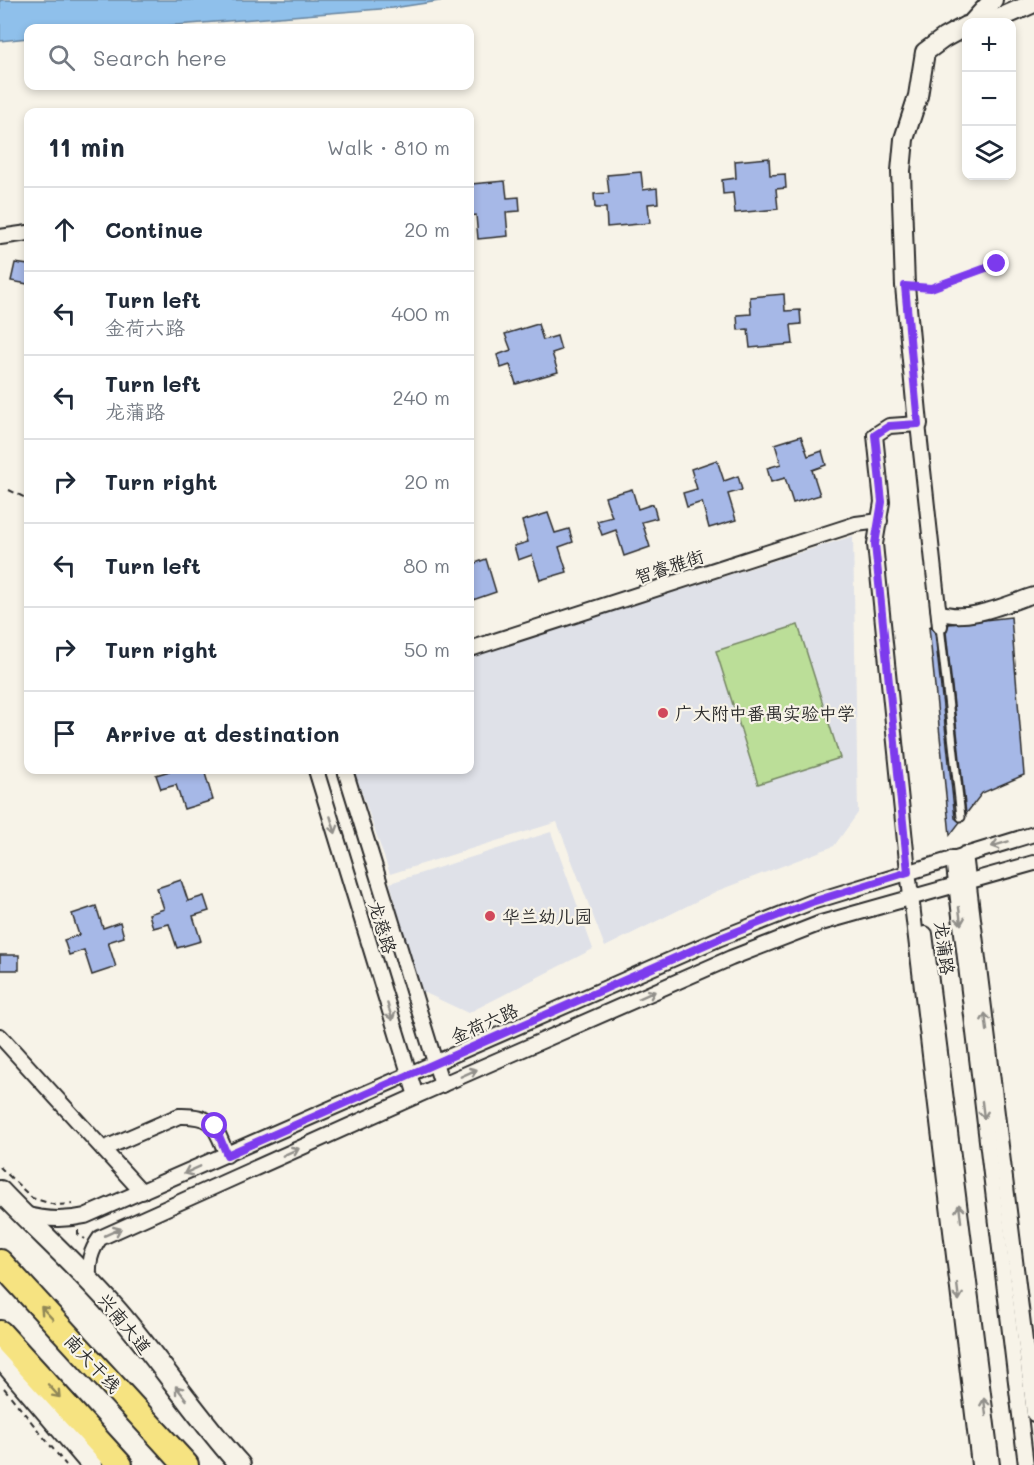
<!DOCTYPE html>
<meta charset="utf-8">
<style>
:root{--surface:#fff;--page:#f6f6f7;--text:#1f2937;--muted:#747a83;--line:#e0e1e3}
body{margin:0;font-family:Mali,"LXGW WenKai TC",sans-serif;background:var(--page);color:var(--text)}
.controls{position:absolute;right:18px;top:18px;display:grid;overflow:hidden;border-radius:12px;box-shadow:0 3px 9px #0003}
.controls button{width:54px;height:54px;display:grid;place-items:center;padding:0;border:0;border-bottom:2px solid var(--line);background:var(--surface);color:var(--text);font:30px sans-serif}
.stop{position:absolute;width:18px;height:18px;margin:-14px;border:4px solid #7c3aed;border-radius:50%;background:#fff}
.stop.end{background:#7c3aed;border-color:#fff;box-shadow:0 2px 6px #0008}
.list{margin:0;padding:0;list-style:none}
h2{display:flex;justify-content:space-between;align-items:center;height:78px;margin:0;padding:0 24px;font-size:26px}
h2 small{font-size:20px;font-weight:400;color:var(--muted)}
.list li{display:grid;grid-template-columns:39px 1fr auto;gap:18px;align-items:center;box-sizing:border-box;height:84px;padding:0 24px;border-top:2px solid var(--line)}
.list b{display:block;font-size:22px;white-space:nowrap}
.list p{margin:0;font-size:20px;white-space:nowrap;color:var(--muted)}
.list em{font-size:20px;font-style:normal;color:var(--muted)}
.icon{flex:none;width:33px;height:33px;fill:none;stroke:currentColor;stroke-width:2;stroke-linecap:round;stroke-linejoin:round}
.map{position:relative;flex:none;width:1034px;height:1465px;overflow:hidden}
.search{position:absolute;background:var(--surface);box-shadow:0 3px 9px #0003;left:24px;top:24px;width:450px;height:66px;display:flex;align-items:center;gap:15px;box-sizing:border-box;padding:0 21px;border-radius:12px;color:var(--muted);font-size:22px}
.panel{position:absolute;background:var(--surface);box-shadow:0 3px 9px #0003;left:24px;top:108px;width:450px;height:666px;border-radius:12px}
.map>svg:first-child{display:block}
.built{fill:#dfe1e8}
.green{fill:#bbde98;stroke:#738462;stroke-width:1.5}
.water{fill:#8fc0eb;stroke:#67849e;stroke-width:1.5}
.building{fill:#a6b8e7;stroke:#2b2b2b;stroke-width:1.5}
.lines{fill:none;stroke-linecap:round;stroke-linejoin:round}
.service-casing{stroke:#2b2b2b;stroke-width:11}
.minor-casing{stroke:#2b2b2b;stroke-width:18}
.tertiary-casing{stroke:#2b2b2b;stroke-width:22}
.secondary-casing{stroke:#2b2b2b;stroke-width:24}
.trunk-casing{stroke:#2b2b2b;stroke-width:28}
.path{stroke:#2b2b2b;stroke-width:2;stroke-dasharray:6 4.5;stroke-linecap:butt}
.service{stroke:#f7f3e8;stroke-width:7}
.minor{stroke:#f7f3e8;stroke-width:14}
.tertiary{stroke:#f7f3e8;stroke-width:18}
.secondary{stroke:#f7f3e8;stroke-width:20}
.trunk{stroke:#f6e381;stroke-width:24}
.oneway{stroke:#918f8a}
.oneway2{stroke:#908756}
.route{stroke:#7c3aed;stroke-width:8}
.poi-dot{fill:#d1495b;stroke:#f7f3e8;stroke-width:2}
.labels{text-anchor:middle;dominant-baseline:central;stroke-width:4.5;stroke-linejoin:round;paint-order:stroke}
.street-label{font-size:18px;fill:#2b2b2b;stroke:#f7f3e8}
.poi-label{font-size:18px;fill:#2b2b2b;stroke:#f7f3e8;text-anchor:start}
</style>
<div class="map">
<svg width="1034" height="1465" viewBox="0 0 1034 1465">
<rect width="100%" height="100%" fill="#f7f3e8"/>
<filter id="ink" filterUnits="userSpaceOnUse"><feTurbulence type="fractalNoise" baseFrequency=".0167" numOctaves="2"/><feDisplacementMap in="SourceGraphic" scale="12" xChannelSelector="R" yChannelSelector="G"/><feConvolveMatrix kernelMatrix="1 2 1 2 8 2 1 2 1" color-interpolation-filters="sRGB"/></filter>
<g filter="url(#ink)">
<g class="built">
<polygon points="853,536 858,813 834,846 717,891 605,947 557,822 390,874 354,770 470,770 470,656"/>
<polygon points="551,832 593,949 468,1013 419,990 390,883"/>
</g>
<polygon class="green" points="798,625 840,758 758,784 716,651"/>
<polygon class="water" points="0,0 446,0 393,8 138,28 28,28 28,38 0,41"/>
<g class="building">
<polygon points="769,158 770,175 785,174 786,188 776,189 778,209 735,213 733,193 723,194 722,180 736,178 735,161"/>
<polygon points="641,172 643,190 657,188 658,203 648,204 650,223 607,227 606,208 595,208 594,194 609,193 607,175"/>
<polygon points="505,181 507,198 519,197 520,211 506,212 508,236 478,239 476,215 470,216 470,201 473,201 471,184"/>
<polygon points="15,263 28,265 28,284 11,281"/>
<polygon points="784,294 785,311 800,310 801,324 791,325 793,344 750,348 748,329 738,330 737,315 751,314 750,297"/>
<polygon points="538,324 543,340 557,336 561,350 552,353 558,372 516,384 510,365 501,368 497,355 511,350 505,334"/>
<polygon points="801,436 808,456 822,451 826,465 812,470 820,495 793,503 785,478 771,482 767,468 781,464 775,444"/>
<polygon points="717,460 724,481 738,476 742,490 728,494 736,520 709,528 702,502 687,507 683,493 697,489 691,469"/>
<polygon points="632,489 638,509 653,504 657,518 642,522 650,547 624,556 616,530 602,535 597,521 612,517 605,497"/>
<polygon points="548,513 555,533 569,529 573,542 559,547 567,572 540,580 532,555 518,560 514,546 528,542 522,521"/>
<polygon points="486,559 496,592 470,601 470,565"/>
<polygon points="1011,617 1024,775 982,793 966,814 946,632 949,624"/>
<polygon points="931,626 935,633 955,818 960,822 950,835 929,627"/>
<polygon points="173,770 204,770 213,800 184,809 176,785 161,789 156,775"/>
<polygon points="181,880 188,901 204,896 209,911 193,916 201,941 177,948 169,924 153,928 149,914 164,909 157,888"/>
<polygon points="96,906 103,928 120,922 124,937 108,942 116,967 92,975 84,950 69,955 64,940 79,935 72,914"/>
<rect x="0" y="955" width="19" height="15"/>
</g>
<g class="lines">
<g class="service-casing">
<polyline id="service" points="940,626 961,817"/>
</g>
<g class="minor-casing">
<g id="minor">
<polyline points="0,237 28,233"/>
<path d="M938,607L939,612C967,623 1006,604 1034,595"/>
<polyline points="940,626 918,424 889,426 875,435 882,502 875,544 908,871 979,1465"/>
<polyline points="470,649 856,524 880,521"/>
<polyline points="316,770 416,1096"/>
<polyline points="345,770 442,1085"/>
<polyline points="965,854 1034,1414"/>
<polyline points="953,858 1026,1465"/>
<polyline points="925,934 992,1465"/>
<polyline points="0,1036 142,1192"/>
<path d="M103,1149L179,1116C214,1115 214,1125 227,1155"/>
<path d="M24,1214C45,1220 63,1221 85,1216L718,939L812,902L1034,834"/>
<path d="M89,1280C88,1263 90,1252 100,1238L416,1096L731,958L821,923L1034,863"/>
</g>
</g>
<g class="tertiary-casing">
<g id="tertiary">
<polyline points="973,22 993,0"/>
<polyline points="982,22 993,21 1034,3"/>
<polyline points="918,424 905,286 901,171 904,139 918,96 925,52 944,38 966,26"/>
</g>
</g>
<g class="secondary-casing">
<g id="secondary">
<path d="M0,1191C39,1232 81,1269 118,1312C160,1361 196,1416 240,1465"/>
<polyline points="0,1357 92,1465"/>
</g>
</g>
<g class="trunk-casing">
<g id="trunk">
<polyline points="0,1262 186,1465"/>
<polyline points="0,1333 120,1465"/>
</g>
</g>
<g class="path">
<polyline points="919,287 931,288 997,264"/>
<polyline points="9,490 28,499"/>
<polyline points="0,1167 32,1198 55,1205 73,1204"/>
<polyline points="78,1230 78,1234 85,1239"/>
<polyline points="4,1388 66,1465"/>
</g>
<use href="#service" class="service"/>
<use href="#minor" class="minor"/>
<use href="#tertiary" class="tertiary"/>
<use href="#secondary" class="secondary"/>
<use href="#trunk" class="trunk"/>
</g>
<defs><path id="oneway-shaft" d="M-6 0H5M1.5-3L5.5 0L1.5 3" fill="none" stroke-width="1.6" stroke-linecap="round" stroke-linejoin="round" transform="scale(1.5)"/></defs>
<g class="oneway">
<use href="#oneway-shaft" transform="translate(333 825) rotate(73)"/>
<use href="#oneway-shaft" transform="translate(1000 844) rotate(163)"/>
<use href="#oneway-shaft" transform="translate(960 916) rotate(83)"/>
<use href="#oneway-shaft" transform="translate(647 995) rotate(-24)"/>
<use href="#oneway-shaft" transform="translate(390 1012) rotate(73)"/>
<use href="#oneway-shaft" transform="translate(986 1022) rotate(-97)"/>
<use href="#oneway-shaft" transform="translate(469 1073) rotate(-24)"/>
<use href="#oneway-shaft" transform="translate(983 1110) rotate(83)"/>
<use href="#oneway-shaft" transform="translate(291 1152) rotate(-24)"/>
<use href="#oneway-shaft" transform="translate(192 1170) rotate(156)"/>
<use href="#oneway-shaft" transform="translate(960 1213) rotate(-97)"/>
<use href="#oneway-shaft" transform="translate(113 1232) rotate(-24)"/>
<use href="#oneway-shaft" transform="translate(958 1292) rotate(83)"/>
<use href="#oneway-shaft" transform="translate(181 1393) rotate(-128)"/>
<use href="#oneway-shaft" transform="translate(985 1407) rotate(-97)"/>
</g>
<g class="oneway2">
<use href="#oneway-shaft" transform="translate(47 1313) rotate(-133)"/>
<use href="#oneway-shaft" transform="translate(54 1391) rotate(48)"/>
</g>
</g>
<g class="lines" filter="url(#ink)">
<polyline class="route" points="215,1126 227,1155 718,939 812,902 908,872 875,544 882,502 875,435 889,426 918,424 905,286 931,288 997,264"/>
</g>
<g class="poi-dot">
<circle cx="663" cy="713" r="6"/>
<circle cx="490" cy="916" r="6"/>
</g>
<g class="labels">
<g class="street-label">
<text transform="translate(669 566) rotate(-18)">智睿雅街</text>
<text transform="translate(383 927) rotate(73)">龙慈路</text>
<text transform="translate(945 948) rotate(83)">龙蒲路</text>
<text transform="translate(484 1023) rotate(-24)">金荷六路</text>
<text transform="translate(125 1323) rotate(51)">兴南大道</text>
<text transform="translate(93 1363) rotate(47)">南大干线</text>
</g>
<g class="poi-label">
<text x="675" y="713">广大附中番禺实验中学</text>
<text x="502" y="916">华兰幼儿园</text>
</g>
</g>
</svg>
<div class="controls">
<button>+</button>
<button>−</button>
<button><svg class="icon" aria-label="layers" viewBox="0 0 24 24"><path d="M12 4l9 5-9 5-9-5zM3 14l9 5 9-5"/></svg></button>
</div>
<div class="stop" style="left:215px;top:1126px"></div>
<div class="stop end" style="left:997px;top:264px"></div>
<div class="search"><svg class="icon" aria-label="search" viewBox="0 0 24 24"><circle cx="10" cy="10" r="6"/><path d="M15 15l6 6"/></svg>Search here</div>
<section class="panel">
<h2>11 min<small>Walk · 810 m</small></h2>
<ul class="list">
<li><svg class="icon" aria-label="ahead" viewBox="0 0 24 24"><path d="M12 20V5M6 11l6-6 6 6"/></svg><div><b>Continue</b></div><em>20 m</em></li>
<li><svg class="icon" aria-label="left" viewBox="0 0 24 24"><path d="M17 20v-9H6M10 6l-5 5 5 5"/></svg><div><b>Turn left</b><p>金荷六路</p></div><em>400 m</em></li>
<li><svg class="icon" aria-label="left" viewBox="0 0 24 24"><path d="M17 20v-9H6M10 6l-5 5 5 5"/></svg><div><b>Turn left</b><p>龙蒲路</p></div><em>240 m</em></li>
<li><svg class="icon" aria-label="right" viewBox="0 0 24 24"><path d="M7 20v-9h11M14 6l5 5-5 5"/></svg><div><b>Turn right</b></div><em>20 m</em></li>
<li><svg class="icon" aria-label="left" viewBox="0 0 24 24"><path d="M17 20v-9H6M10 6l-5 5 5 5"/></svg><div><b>Turn left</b></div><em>80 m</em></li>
<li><svg class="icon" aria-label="right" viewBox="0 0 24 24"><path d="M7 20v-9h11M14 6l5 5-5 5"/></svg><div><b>Turn right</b></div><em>50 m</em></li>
<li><svg class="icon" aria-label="arrive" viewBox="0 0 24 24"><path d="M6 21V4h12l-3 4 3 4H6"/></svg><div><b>Arrive at destination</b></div></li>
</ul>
</section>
</div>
